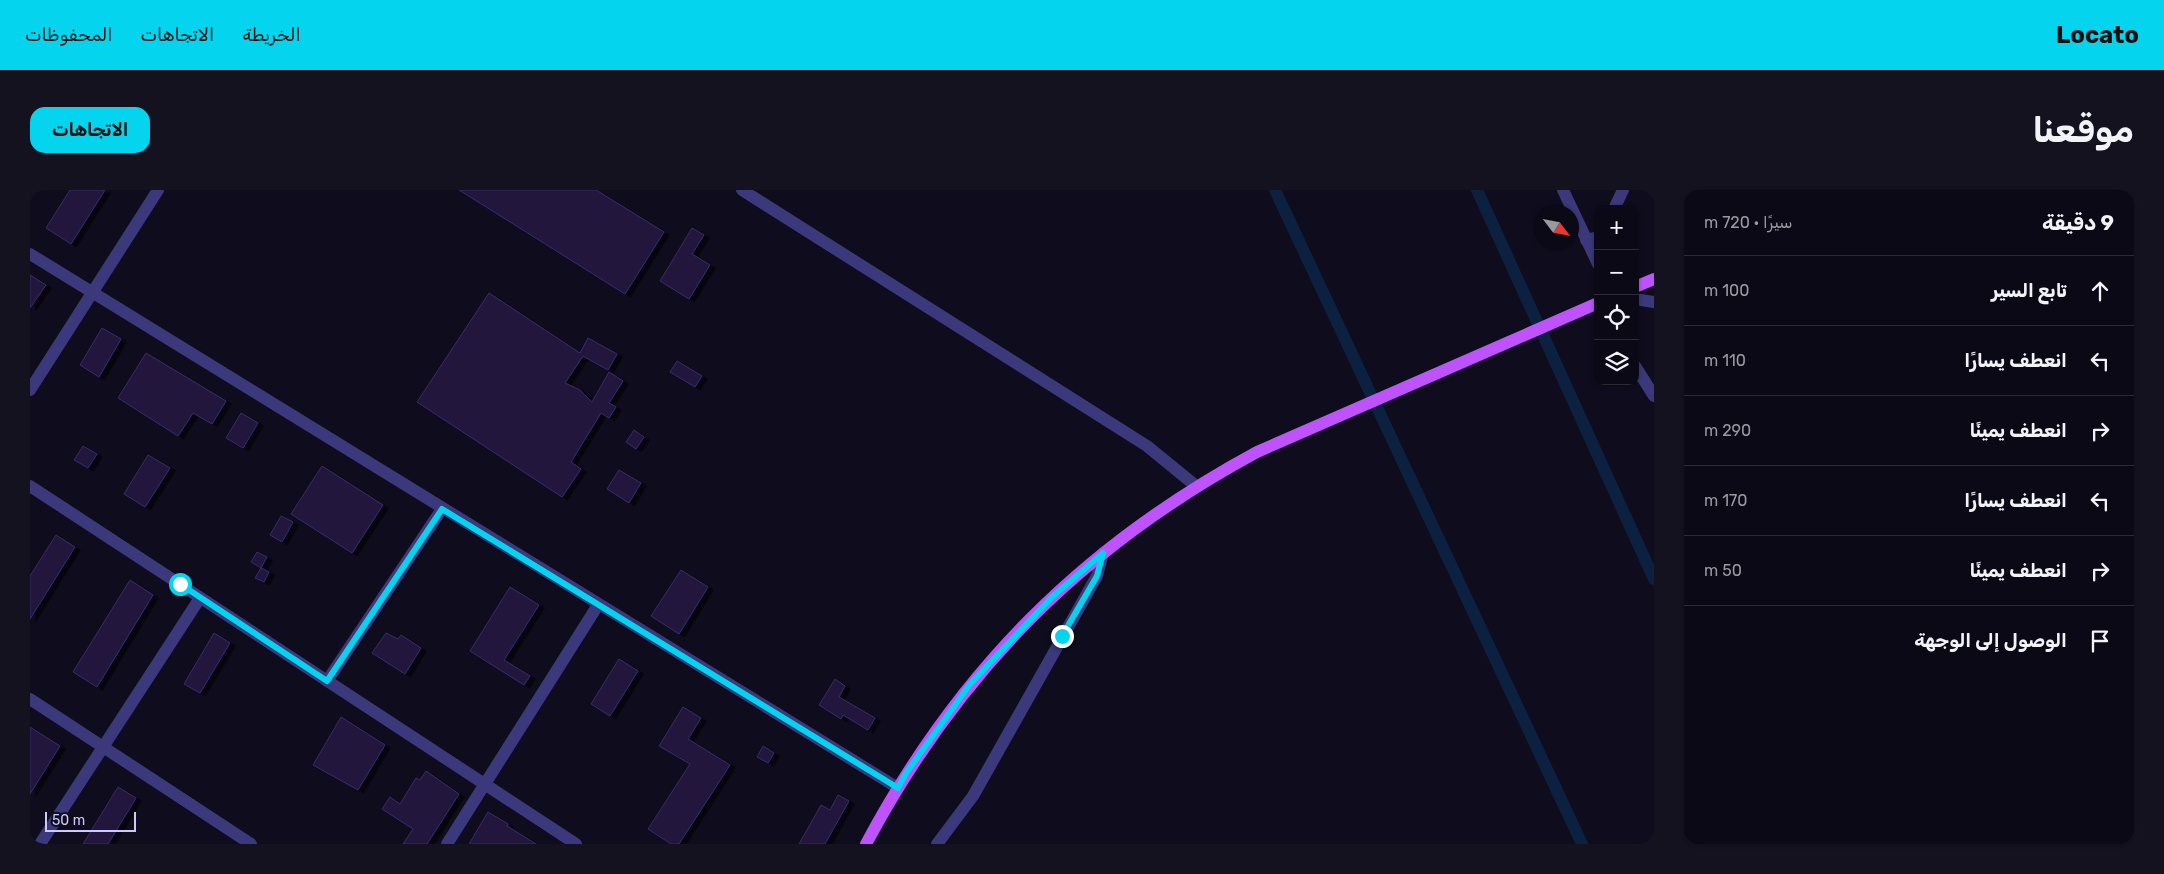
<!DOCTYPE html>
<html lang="ar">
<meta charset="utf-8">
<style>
:root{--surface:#0b0916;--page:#14121f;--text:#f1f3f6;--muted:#9a9aa1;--line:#2b2a35;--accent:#05d4ee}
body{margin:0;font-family:Rubik,"Noto Sans Arabic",sans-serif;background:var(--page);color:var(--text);direction:rtl}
.controls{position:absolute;right:15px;top:15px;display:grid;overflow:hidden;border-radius:10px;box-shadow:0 1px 4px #0004}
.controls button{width:45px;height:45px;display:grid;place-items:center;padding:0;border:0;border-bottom:1px solid var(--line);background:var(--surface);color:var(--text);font:25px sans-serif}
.compass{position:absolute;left:1504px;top:15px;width:45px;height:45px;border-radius:50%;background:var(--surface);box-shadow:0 1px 4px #0004;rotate:122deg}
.scale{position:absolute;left:15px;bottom:12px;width:91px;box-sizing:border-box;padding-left:5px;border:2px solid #cfc8fe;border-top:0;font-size:14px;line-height:18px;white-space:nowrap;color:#cfc8fe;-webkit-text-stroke:4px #0f0c1d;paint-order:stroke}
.stop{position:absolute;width:15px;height:15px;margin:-11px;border:4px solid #05d4ee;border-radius:50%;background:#fff}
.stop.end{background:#05d4ee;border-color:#fff;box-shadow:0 1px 5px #0008}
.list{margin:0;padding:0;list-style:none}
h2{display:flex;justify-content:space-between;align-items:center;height:65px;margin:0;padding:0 20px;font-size:21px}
h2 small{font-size:16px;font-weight:400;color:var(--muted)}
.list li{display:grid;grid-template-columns:32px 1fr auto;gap:15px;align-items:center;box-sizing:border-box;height:70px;padding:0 20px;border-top:1px solid var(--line)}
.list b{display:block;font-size:19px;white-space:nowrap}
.list em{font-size:16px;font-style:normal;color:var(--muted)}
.icon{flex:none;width:28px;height:28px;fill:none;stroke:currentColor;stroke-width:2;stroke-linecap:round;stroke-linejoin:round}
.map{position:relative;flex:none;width:1624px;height:654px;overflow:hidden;direction:ltr;border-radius:15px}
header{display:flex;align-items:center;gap:30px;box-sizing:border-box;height:70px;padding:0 25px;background:var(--accent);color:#111}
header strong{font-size:24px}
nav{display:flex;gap:28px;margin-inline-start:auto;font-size:18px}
.intro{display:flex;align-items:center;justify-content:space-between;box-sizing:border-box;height:120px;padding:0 30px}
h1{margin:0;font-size:35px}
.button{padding:12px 22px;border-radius:15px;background:var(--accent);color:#111;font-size:18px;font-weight:700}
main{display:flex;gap:30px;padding:0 30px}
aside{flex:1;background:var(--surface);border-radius:15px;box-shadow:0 1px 4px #0004}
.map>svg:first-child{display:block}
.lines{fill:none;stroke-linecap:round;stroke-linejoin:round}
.canal{stroke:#0c2040;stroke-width:12}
.building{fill:#20183d;stroke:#382b69;filter:url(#shadow)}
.minor{stroke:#3b387b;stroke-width:12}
.tertiary{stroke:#3b387b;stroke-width:12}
.primary{stroke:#be52fc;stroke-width:12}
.route{stroke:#05d4ee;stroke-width:6}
</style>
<header>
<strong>Locato</strong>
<nav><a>الخريطة</a><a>الاتجاهات</a><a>المحفوظات</a></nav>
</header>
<div class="intro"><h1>موقعنا</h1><a class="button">الاتجاهات</a></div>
<main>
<aside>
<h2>9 دقيقة<small>سيرًا · 720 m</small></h2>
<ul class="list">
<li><svg class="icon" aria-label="ahead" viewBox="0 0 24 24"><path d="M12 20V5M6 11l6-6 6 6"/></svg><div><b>تابع السير</b></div><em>100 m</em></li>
<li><svg class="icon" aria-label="left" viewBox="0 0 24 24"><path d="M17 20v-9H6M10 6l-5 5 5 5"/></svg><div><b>انعطف يسارًا</b></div><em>110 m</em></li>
<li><svg class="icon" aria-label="right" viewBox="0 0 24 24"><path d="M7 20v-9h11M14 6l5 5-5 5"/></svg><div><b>انعطف يمينًا</b></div><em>290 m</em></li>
<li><svg class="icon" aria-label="left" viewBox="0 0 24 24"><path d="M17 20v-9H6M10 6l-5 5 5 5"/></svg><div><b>انعطف يسارًا</b></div><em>170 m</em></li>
<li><svg class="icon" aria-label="right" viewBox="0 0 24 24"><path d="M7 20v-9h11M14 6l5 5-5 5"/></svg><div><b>انعطف يمينًا</b></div><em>50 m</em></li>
<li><svg class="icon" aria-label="arrive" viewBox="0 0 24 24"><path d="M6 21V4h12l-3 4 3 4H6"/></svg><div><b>الوصول إلى الوجهة</b></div></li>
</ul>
</aside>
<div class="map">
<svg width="1624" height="654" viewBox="0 0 1624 654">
<defs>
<filter id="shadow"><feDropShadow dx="5.5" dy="3" stdDeviation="0" flood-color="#0009"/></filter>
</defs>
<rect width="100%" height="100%" fill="#0f0c1d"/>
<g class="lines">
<g class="canal">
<polyline points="1245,0 1552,654"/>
<polyline points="1447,0 1624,389"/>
</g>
</g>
<g class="building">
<polygon points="40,0 75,0 41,54 16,38"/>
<polygon points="429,0 566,0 634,42 595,104"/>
<polygon points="662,38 674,45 662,64 680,75 659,109 630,91"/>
<polygon points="0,85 16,95 0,118"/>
<polygon points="459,103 550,163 558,148 587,164 578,180 553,166 535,193 550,200 562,212 579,182 593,191 579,213 586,217 579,228 571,223 541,272 551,279 532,307 387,212"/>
<polygon points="72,138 91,149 69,187 50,175"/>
<polygon points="116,163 196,211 182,234 163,223 148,246 88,208"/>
<polygon points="647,171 672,186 665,197 640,182"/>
<polygon points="211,223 228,233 213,258 196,248"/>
<polygon points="604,240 614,247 606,259 596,252"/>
<polygon points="53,256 67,264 58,278 44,270"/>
<polygon points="118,265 140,278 115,317 94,304"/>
<polygon points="292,276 353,315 322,363 261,324"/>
<polygon points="589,280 611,293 599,313 577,299"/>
<polygon points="251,326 263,332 252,352 240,345"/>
<polygon points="26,345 45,357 0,429 0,386"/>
<polygon points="227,362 237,367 231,378 221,372"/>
<polygon points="231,378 239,382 234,392 225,388"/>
<polygon points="651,380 678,397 649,444 621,426"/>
<polygon points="100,390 123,405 67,497 43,482"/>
<polygon points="480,397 509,415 474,470 500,486 494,495 440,461"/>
<polygon points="184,443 200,453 170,503 154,494"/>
<polygon points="356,443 368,449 371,445 391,458 375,484 342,463"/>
<polygon points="589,469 608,481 580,526 561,514"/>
<polygon points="805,489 815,496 809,507 845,528 838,540 813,525 811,529 789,515"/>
<polygon points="653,517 671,528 658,549 700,575 649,654 641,654 618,639 660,574 629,556"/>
<polygon points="311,527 355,555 328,600 283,575"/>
<polygon points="0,537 30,556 0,604"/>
<polygon points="733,556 744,563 738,573 727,567"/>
<polygon points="396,581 429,604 397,654 373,654 383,639 352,619 360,607 370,614 386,588 390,590"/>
<polygon points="88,597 106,608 78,654 53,654"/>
<polygon points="808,605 819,611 795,654 769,654 791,615 800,620"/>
<polygon points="458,622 478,634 477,636 506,654 439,654"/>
</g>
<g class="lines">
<g class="minor">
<polyline points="712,0 1117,256 1166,296"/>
<polyline points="1584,19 1593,0"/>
<polyline points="1556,50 1568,47"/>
<polyline points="0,64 868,598"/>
<polyline points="1605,109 1624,112"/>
<polyline points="1605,176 1624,206"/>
<polyline points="0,200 128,0"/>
<polyline points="0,296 546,654"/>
<polyline points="297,491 412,319"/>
<polyline points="0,509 221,654"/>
<polyline points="10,654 170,408"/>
<polyline points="417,654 568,415"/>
<polyline points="907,654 943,606 1067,386 1073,363"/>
</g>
<polyline class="tertiary" points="1533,0 1568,74"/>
<g class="primary">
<polyline points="1605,97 1624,89"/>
<path d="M836,654C929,480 1053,356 1227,262L1568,113"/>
</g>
</g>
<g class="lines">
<polyline class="route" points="150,394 297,491 412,319 868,598 876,583 940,494 1022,407 1073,363 1067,386 1032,446"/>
</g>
</svg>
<div class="controls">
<button>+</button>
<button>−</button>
<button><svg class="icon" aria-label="locate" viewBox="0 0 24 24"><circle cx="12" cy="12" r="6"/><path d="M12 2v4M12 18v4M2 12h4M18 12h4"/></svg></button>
<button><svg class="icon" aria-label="layers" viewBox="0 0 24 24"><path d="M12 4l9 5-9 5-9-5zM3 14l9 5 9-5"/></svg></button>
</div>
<svg class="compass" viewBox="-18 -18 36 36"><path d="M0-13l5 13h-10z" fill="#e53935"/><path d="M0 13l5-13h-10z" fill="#9a9aa1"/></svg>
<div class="scale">50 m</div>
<div class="stop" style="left:150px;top:394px"></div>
<div class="stop end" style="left:1032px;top:446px"></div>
</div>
</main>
